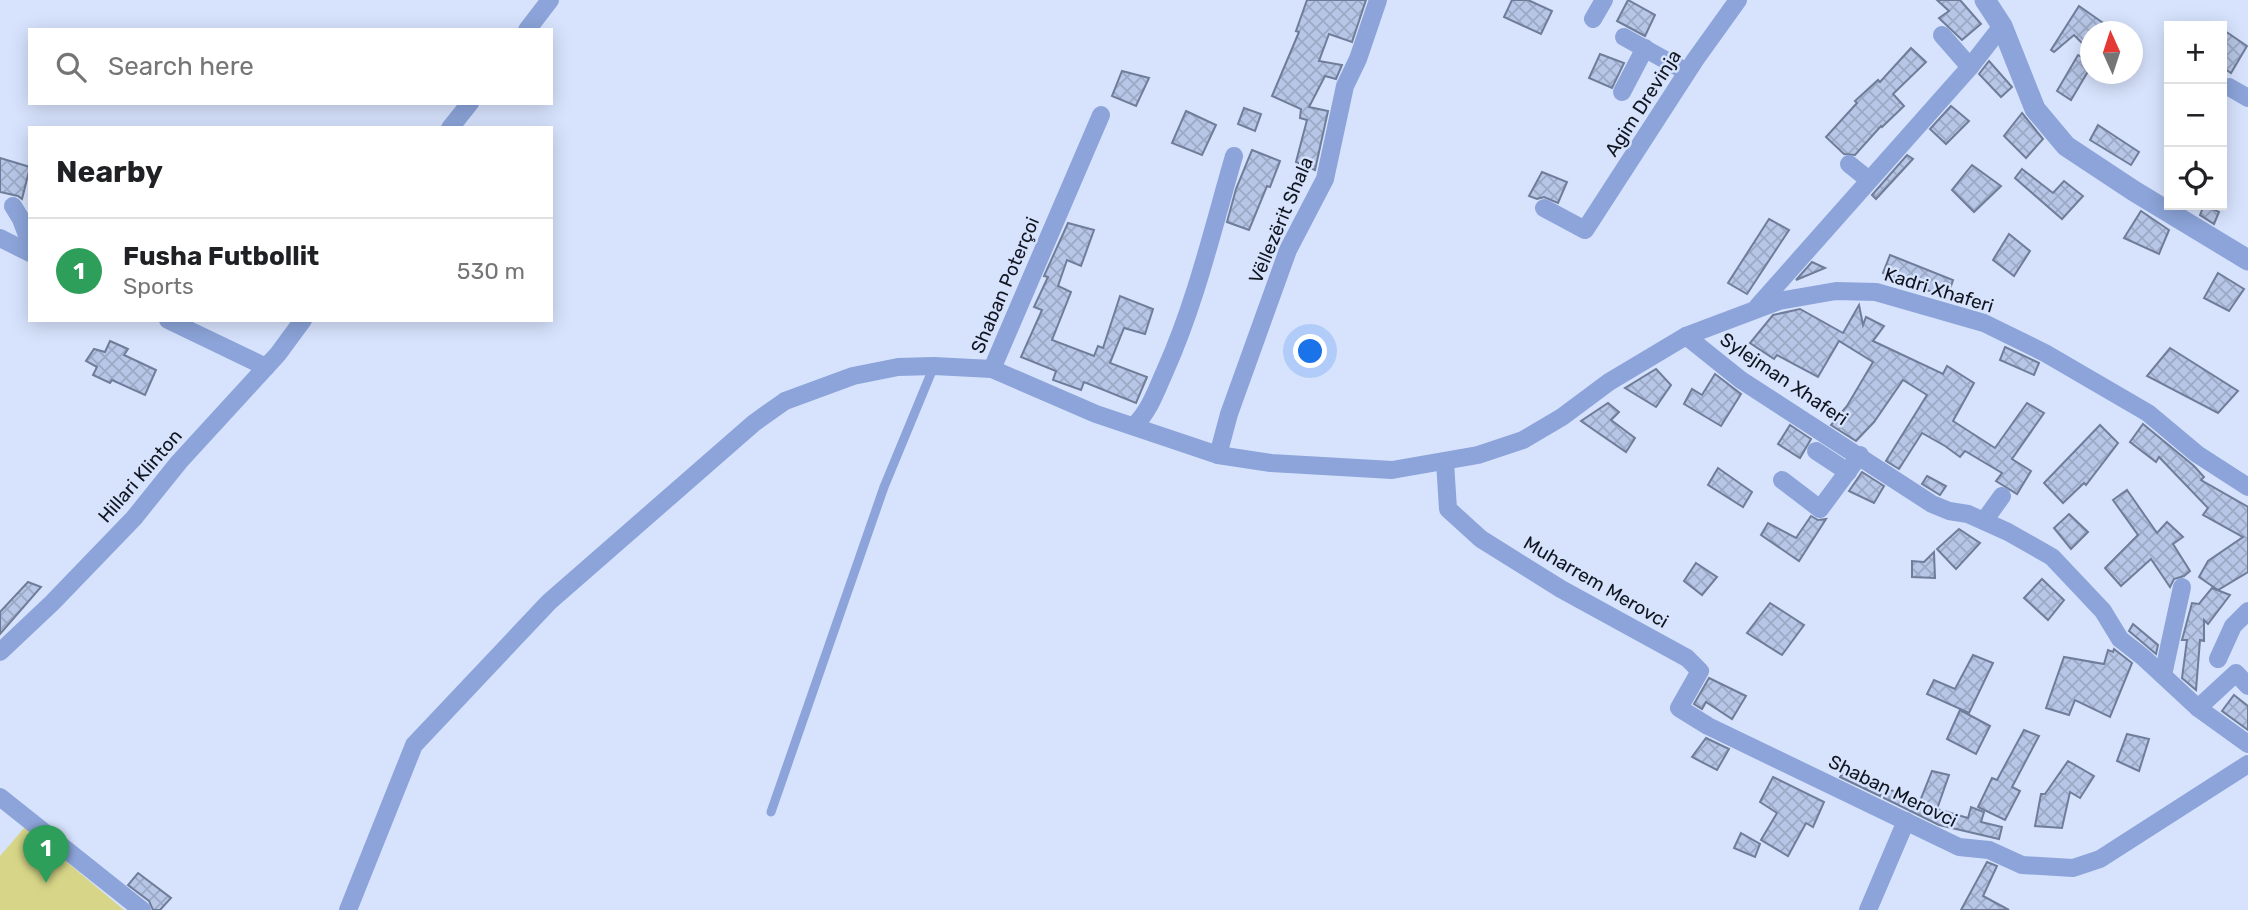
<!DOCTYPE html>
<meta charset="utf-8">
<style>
:root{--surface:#fff;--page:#f2f2f2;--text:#202124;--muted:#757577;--line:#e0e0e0;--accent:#6e6b08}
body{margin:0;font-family:Rubik,sans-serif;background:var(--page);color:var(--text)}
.controls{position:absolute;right:21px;top:21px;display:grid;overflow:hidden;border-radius:0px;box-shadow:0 4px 18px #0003}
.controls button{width:63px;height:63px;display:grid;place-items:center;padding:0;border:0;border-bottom:2px solid var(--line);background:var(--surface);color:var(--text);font:35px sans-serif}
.compass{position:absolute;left:2080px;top:21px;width:63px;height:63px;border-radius:50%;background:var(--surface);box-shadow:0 4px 18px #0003;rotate:357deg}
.you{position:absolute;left:1311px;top:352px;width:24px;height:24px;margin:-18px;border:5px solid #fff;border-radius:50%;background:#1a73e8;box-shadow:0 0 0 10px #1a73e833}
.badge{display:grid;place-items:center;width:46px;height:46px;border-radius:50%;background:var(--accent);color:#fff;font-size:23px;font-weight:700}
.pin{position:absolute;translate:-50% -58px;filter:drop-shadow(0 2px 4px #0008)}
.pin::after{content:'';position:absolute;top:37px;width:24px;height:21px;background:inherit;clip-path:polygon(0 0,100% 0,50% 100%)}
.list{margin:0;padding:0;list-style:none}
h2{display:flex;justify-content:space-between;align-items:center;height:91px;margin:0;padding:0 28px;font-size:30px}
h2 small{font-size:23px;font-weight:400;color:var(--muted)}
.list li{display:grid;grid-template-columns:46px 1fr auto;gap:21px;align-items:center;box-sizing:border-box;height:105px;padding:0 28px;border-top:2px solid var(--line)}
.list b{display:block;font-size:26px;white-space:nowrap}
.list p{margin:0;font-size:23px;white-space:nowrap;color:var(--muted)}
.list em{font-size:23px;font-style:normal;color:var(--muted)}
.icon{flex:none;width:38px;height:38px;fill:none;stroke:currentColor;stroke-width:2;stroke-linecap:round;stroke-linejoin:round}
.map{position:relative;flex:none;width:2248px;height:910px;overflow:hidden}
.search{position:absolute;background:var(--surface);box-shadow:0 4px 18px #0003;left:28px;top:28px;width:525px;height:77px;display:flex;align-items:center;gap:18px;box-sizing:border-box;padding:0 24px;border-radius:0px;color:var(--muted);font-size:26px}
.panel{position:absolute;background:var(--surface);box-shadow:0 4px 18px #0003;left:28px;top:126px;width:525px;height:196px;border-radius:0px}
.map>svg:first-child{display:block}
.green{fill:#d7d688}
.building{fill:url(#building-cross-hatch);stroke:#6f7d9a;stroke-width:2}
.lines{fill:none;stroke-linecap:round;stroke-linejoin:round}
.service{stroke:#8ca4d9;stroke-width:9}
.minor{stroke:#8ca4d9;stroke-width:18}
.tertiary{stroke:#8ca4d9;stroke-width:21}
.labels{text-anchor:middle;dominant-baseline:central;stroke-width:5;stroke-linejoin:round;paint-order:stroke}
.street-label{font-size:19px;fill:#101520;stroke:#d7e3fd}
</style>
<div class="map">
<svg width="2248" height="910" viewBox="0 0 2248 910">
<defs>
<pattern id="building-cross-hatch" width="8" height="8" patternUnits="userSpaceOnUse" patternTransform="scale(1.75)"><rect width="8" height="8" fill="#b7c6e6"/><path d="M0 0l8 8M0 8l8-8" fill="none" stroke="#9ca9c5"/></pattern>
</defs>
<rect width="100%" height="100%" fill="#d7e3fd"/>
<polygon class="green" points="25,827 124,910 0,910 0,856"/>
<g class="building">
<polygon points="1307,0 1366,0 1352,42 1329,34 1319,61 1342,65 1336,79 1325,76 1309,107 1328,111 1315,170 1296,162 1307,120 1300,118 1301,109 1272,96 1299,32 1296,31"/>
<polygon points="1512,0 1528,0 1552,11 1541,34 1504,17"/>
<polygon points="1628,0 1655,15 1645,36 1617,21"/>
<polygon points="1937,0 1960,0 1981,24 1962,40 1939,18 1949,11"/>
<polygon points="2079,6 2116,32 2090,32 2090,51 2074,35 2054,52 2051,50"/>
<polygon points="2222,29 2247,46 2231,73 2222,67"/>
<polygon points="1911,48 1926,62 1893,94 1904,106 1882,127 1881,126 1855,155 1844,154 1826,137 1857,103 1855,101 1878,80 1880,82"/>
<polygon points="1600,54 1624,63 1612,88 1589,78"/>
<polygon points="2078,55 2090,62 2090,68 2071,100 2057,91"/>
<polygon points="1989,61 2012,87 2001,97 1979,74"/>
<polygon points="1122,71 1149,78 1136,106 1112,96"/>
<polygon points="1951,106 1969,121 1946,144 1930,129"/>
<polygon points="1244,108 1261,114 1255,131 1238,124"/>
<polygon points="1186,111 1216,125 1202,155 1172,143"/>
<polygon points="2022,113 2043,139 2026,158 2004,136"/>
<polygon points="2098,125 2139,152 2131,165 2090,140"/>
<polygon points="1252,150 1280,161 1270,187 1267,186 1249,230 1227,222 1236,189"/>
<polygon points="1907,155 1913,159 1876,199 1872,195"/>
<polygon points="0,158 30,167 22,199 18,196 0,192"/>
<polygon points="1972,165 2001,186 1974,212 1952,190"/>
<polygon points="2022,169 2053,193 2064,181 2083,196 2062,219 2015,178"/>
<polygon points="1542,172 1567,182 1558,203 1544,197 1537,199 1529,196"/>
<polygon points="2204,205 2219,212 2214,224 2200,215"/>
<polygon points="2141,211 2169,230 2159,254 2124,238"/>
<polygon points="1769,219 1789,230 1747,294 1728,283"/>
<polygon points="1068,223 1094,230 1081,266 1067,260 1058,286 1071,292 1052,340 1094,356 1098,346 1103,348 1120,296 1153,309 1145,334 1124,328 1110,363 1147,377 1136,403 1084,382 1081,390 1053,380 1056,371 1021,357 1042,310 1034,307 1048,277 1044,276"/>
<polygon points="2009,234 2030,251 2014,276 1993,260"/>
<polygon points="1890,255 1953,280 1947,298 1883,273"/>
<polygon points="1812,262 1825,268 1796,280"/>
<polygon points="2218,273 2244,289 2229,311 2204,298"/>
<polygon points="1859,305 1863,325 1866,317 1884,326 1873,341 1943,374 1947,366 1974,383 1953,421 1995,448 2027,403 2044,413 2012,459 2031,471 2017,494 1996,481 2002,473 1965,451 1960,457 1945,446 1922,433 1899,469 1886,461 1927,395 1903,380 1874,422 1856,441 1831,425 1847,406 1873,362 1839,341 1818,377 1777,355 1774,359 1750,343 1773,315 1800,309 1843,333"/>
<polygon points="110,341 128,349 124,355 156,370 145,395 112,380 110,383 93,375 97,367 86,361 94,349 105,352"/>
<polygon points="2005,347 2039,363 2034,375 2000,360"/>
<polygon points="2170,348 2238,391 2218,413 2147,376"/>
<polygon points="1656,369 1671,385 1656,407 1625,388"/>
<polygon points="1715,374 1741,394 1721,426 1684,404 1692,389 1702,395"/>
<polygon points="1608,403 1619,412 1611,420 1635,438 1626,452 1581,421"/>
<polygon points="2143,424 2194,466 2204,477 2201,480 2248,507 2248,572 2218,590 2199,577 2208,561 2243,537 2203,515 2208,508 2159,457 2156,462 2130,442"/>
<polygon points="1790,425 1811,439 1800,458 1778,444"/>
<polygon points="2100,425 2118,443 2086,485 2084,483 2063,503 2044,483"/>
<polygon points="1718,468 1752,492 1743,507 1708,485"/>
<polygon points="1862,472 1884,486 1874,503 1849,491"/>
<polygon points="1927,476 1946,486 1940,495 1922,484"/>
<polygon points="2127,490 2157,533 2167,522 2183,537 2173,544 2190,571 2184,576 2174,579 2170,587 2151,559 2121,586 2105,568 2138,535 2113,500"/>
<polygon points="2069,514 2088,532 2071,549 2054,528"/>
<polygon points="1811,516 1818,520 1826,519 1799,561 1761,535 1768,523 1796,538"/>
<polygon points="1959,529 1980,543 1956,569 1937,549"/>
<polygon points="1934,552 1935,578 1912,577 1912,561 1924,562"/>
<polygon points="1696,563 1717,577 1702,595 1684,581"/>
<polygon points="2042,579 2064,600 2048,620 2024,598"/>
<polygon points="28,582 41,587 0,634 0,612"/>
<polygon points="2212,588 2230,595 2208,624 2204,620 2204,641 2200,640 2196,690 2182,678 2187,640 2182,640 2192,603 2199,604"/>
<polygon points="1770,603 1804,625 1782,655 1747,633"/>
<polygon points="2133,624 2158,645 2156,654 2129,631"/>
<polygon points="2114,649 2132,663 2110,717 2075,700 2069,715 2046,708 2064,657 2104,664 2108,650 2113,652"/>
<polygon points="1973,655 1993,663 1969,713 1927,694 1934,680 1955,689"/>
<polygon points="1709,678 1746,696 1732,719 1706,702 1702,709 1694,704"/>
<polygon points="2234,695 2248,706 2248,730 2222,711"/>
<polygon points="1960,710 1990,726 1976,754 1947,739"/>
<polygon points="2024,730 2039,736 2012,787 2020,791 2005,820 1978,807 1992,778 1997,780"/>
<polygon points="2127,734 2149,739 2139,771 2117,761"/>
<polygon points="1706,738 1729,749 1717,770 1692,757"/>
<polygon points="2068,761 2094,776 2080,798 2070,792 2062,828 2035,826 2041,794 2045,794"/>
<polygon points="1932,771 1949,775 1937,809 1968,818 1971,807 1984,812 1981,822 2002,827 1999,839 1939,825 1884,798 1888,789 1920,801"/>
<polygon points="1843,773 1882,789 1880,796 1840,777"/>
<polygon points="1773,777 1824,802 1813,827 1806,823 1788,856 1761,840 1777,813 1760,802"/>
<polygon points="1741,833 1760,844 1755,857 1734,848"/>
<polygon points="1987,862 1997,866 1983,896 2009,910 1961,910"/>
<polygon points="138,873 171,898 160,910 153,910 149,901 128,885"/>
</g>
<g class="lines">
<polyline class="service" points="771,812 884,487 934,366"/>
<g class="minor">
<polyline points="1593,19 1604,0"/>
<polyline points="527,30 550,0"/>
<polyline points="1942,35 1970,67"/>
<polyline points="1624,37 1687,72"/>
<polyline points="2229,87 2248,98"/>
<polyline points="1622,92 1645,48"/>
<polyline points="450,128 470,103"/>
<polyline points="1849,164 1869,180"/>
<polyline points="13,206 21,219 30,243"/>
<polyline points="1544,208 1585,230 1695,60 1738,0"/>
<polyline points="0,238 30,253"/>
<polyline points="1758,306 1970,67 2002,26"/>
<polyline points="168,320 266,367"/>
<polyline points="1686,336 1741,380 1932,504 1949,511 1968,514 2008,532 2052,557 2103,611 2120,639 2143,657 2198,708 2248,744"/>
<polyline points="992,369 1101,115"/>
<path d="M1134,426C1150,410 1156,391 1165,371C1196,302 1213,228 1234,156"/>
<polyline points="1816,451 1848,472"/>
<polyline points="1218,455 1229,414 1288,250 1325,179 1345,86 1358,59 1378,0"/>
<polyline points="1445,462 1448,509 1481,539 1561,589 1687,658 1700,671 1679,708 1708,726 1959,847 1989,850 2022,865 2073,868 2100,859 2248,764"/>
<polyline points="1782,480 1820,509 1860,455"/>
<polyline points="1984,521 2002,496"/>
<polyline points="0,652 52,603 134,518 179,462 278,354 303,320"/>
<polyline points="2218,659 2233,626 2248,611"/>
<polyline points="2163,675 2182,587"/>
<polyline points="2198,708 2236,673 2248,686"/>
<polyline points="0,797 142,910"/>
<polyline points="348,910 414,745 549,602 754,423 785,401 853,376 898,367 934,366 992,369 1096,414 1218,455 1271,463 1392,470 1478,455 1523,440 1562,417 1609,382 1686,336 1779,301 1836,291 1876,292 1984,323 2045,353 2148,413 2197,454 2248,487"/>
<polyline points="1868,910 1906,821"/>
</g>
<polyline class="tertiary" points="1985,0 2002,26 2035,109 2066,146 2134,191 2248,260"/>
</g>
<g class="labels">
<g class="street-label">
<text transform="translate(1643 103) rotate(-57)">Agim Drevinja</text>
<text transform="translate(1281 220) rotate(-67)">Vëllezërit Shala</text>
<text transform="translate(1005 285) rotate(-67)">Shaban Poterçoi</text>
<text transform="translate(1939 290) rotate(17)">Kadri Xhaferi</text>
<text transform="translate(1784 379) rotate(34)">Sylejman Xhaferi</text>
<text transform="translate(140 476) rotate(-49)">Hillari Klinton</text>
<text transform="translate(1596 582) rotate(30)">Muharrem Merovci</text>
<text transform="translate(1893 791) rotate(26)">Shaban Merovci</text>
</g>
</g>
</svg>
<div class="controls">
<button>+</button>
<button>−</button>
<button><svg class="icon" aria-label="locate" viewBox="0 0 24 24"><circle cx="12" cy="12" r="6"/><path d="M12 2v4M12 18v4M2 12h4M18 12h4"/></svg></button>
</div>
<svg class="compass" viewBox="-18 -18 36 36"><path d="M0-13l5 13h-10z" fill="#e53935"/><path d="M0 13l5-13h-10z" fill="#757577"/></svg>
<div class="you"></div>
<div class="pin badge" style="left:46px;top:883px;background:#2e9e5b">1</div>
<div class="search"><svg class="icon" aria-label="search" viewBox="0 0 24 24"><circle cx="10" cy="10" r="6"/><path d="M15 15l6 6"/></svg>Search here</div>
<section class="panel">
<h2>Nearby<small></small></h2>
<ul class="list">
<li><span class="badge" style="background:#2e9e5b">1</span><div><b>Fusha Futbollit</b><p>Sports</p></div><em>530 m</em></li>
</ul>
</section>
</div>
